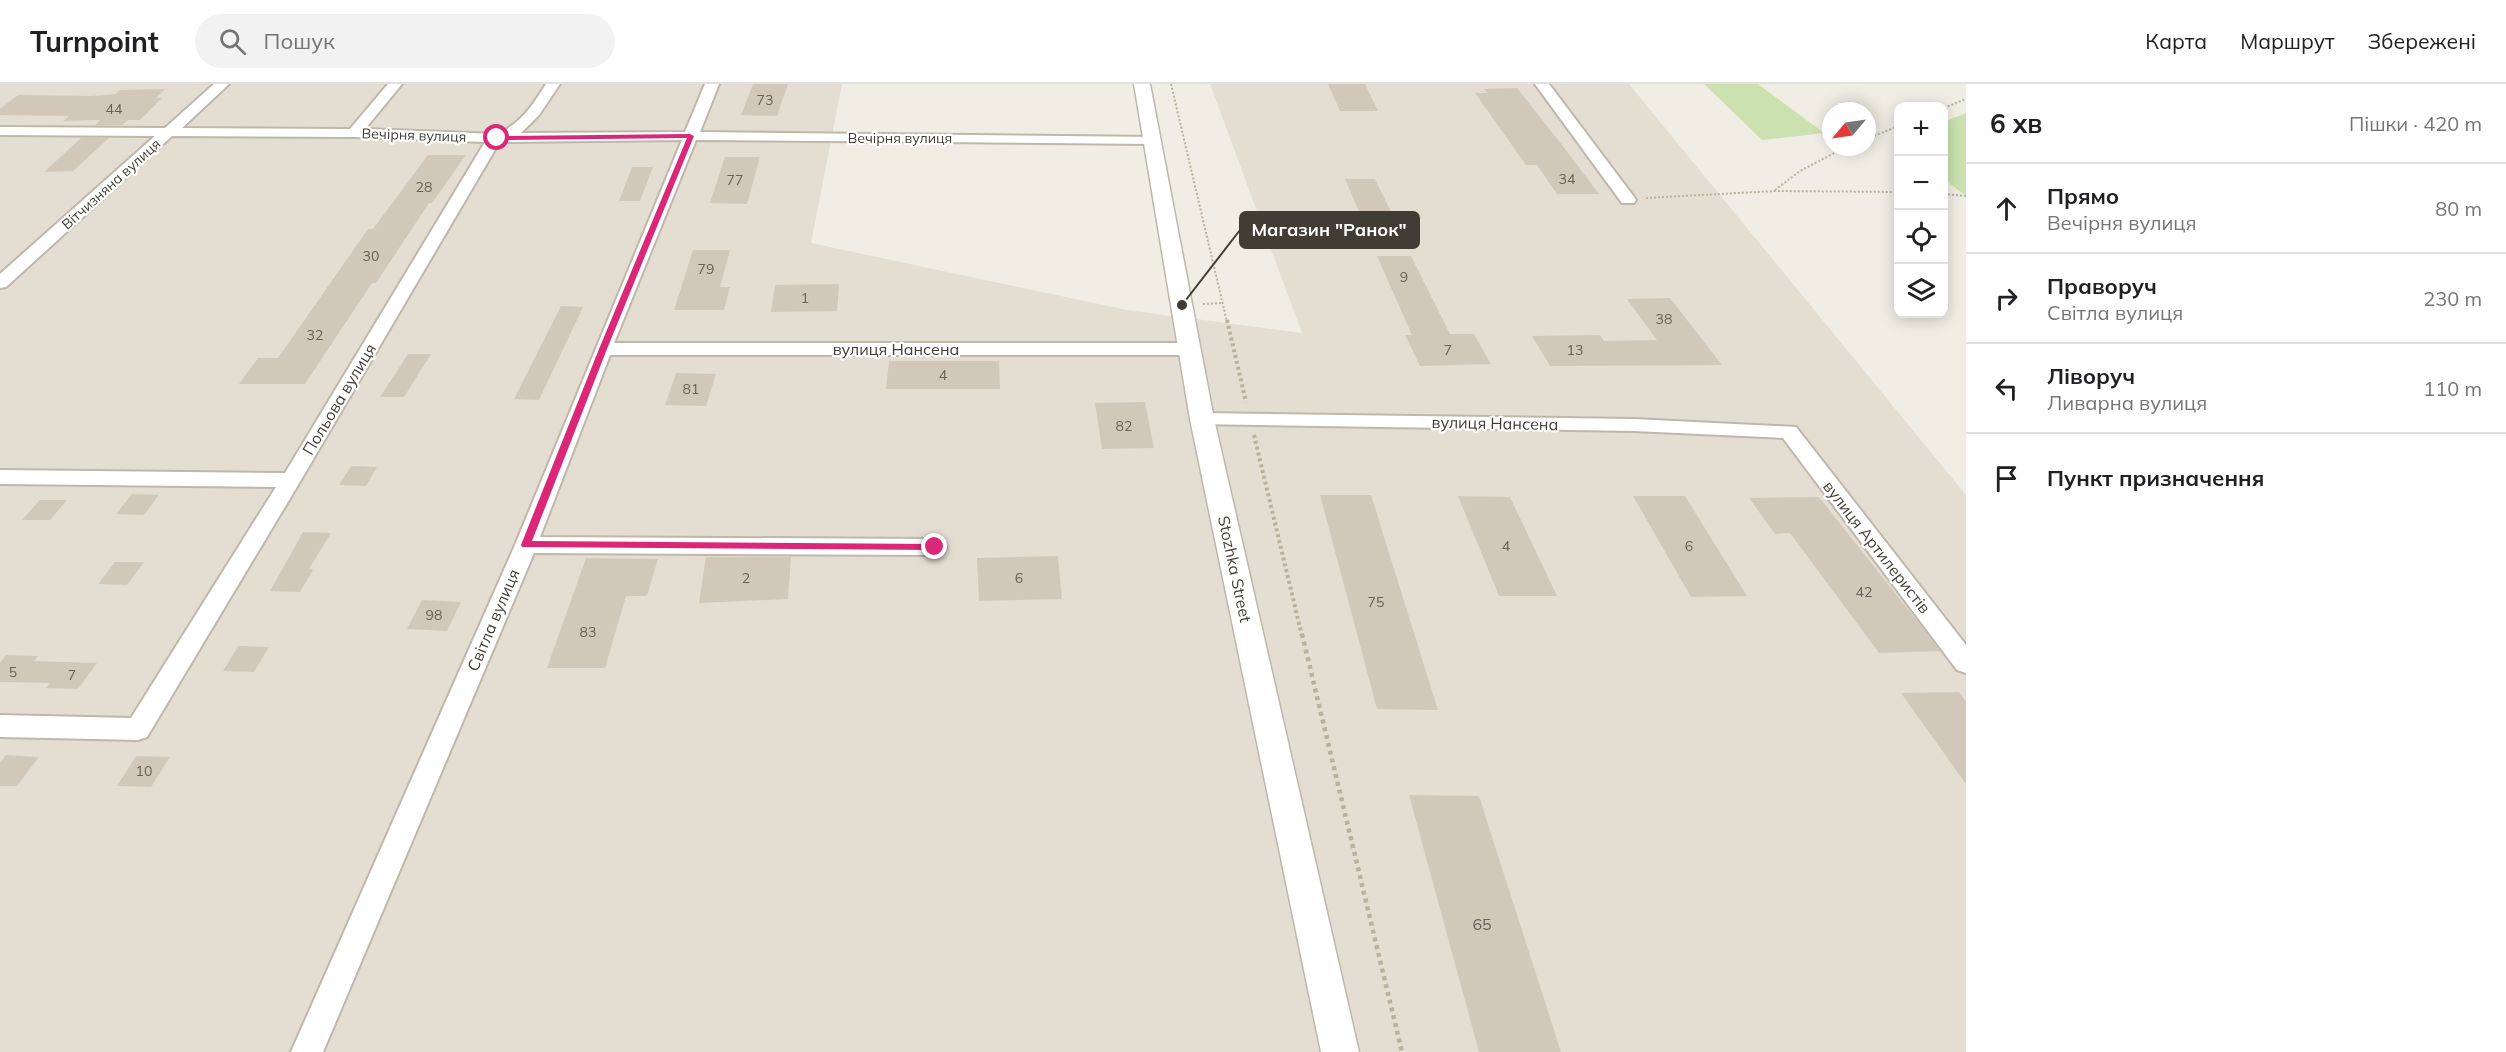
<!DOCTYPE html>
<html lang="uk">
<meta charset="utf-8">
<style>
:root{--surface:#fff;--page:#f2f2f2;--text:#202124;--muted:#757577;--line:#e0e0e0}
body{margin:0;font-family:Mulish,sans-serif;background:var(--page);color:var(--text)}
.controls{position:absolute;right:18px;top:18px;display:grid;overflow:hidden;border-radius:12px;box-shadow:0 3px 15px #0003}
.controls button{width:54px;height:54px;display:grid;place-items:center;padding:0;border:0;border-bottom:2px solid var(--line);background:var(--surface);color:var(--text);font:30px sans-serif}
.compass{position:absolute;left:1822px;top:18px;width:54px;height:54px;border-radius:50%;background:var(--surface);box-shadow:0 3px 15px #0003;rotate:241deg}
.stop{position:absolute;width:18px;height:18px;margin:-14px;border:4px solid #db2777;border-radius:50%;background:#fff}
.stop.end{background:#db2777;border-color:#fff;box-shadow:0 2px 6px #0008}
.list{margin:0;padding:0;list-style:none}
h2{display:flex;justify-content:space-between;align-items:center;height:78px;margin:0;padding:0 24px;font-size:26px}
h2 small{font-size:20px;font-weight:400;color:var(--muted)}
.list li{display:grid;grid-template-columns:39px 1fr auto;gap:18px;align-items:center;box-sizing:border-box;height:90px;padding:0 24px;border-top:2px solid var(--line)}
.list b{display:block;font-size:22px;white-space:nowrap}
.list p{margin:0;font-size:20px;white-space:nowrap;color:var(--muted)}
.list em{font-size:20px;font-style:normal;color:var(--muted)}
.icon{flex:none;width:33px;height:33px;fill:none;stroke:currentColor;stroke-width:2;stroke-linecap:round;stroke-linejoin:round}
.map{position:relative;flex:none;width:1966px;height:968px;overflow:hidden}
header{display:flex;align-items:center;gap:36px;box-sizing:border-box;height:84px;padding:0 30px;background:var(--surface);border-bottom:2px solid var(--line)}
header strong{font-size:28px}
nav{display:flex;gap:33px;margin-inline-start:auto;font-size:21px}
.search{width:420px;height:54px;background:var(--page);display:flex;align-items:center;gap:15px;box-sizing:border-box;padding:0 21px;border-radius:33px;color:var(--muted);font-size:22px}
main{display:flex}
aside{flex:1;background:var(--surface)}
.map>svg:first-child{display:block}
.residential{fill:#e4ded2}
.green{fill:#cbe2b0}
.building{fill:#d1c8ba}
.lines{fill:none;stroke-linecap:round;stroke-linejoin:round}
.minor-casing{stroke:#beb7aa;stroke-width:4}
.tertiary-casing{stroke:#beb7aa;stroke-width:3}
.path-far2{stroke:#bbb09a;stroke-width:2;stroke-dasharray:2 2;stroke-linecap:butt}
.path-far1{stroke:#bbb09a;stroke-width:4;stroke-dasharray:3 3;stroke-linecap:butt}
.path{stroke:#bbb09a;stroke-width:4.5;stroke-dasharray:4 4;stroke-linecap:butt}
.minor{fill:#fff;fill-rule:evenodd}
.tertiary{fill:#fff;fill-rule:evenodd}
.route{fill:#db2777}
.labels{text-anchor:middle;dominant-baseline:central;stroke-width:4.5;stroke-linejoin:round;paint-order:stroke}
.number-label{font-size:14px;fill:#666056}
.far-street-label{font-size:14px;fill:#423d34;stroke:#fff}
.street-label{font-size:16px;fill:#423d34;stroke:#fff}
.near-number-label{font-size:16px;fill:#666056}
.leader{fill:none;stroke:#423d34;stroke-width:2}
.callout-dot{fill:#423d34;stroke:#fff;stroke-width:2}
.callout{fill:#423d34;stroke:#423d34;stroke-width:2}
.callout-label{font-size:18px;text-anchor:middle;font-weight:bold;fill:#fff}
</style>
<header>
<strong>Turnpoint</strong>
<div class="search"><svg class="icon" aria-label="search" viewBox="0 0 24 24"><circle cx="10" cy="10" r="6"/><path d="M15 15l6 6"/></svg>Пошук</div>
<nav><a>Карта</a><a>Маршрут</a><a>Збережені</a></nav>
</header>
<main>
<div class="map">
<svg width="1966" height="968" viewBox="0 0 1966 968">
<rect width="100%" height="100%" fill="#f0ede4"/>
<polygon class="residential" points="0,0 842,0 811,159 1127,226 1302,249 1210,0 1629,0 1966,411 1966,968 0,968"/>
<g class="green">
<polygon points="1704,0 1758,0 1824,49 1762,56"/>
<polygon points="1966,29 1966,112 1944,95 1944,38"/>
</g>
<g class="building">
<polygon points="753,0 788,0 777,32 741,31"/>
<polygon points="1328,0 1365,0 1378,27 1340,27"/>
<polygon points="1517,4 1562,61 1599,110 1557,110 1537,81 1526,81 1475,9 1487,9 1484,5"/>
<polygon points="165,5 156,14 162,14 140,36 128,36 122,41 95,41 100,36 63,37 69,32 0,31 0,25 18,11 91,12 116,10 120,6"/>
<polygon points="81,54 109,54 73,87 44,88"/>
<polygon points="428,71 466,71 432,119 429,119 376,199 372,199 305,300 239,300 258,274 278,274 368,145 373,145"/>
<polygon points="725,73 760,73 747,120 710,119"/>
<polygon points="632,83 653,83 640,117 619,117"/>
<polygon points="1345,95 1375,95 1393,132 1361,132"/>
<polygon points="693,166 730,166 720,203 730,203 724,226 674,226"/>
<polygon points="1377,172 1411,172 1450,250 1474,250 1491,280 1420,282 1405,251 1412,251"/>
<polygon points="839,200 837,227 771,228 775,201"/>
<polygon points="1670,214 1722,281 1550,282 1532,252 1600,251 1604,257 1657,256 1627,215"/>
<polygon points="561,222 583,223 539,316 514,315"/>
<polygon points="408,270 431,270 404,313 380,313"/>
<polygon points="889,277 999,277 1000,305 886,305"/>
<polygon points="676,289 716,290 706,322 665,321"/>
<polygon points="1145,318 1154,364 1102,365 1095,319"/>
<polygon points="351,382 377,383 366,402 339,401"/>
<polygon points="132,410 159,411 144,431 116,430"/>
<polygon points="1320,411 1371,411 1438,626 1377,625"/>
<polygon points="1458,412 1510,413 1557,512 1499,512"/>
<polygon points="1633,412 1685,412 1747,512 1691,513"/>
<polygon points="1819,413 1925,547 1940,567 1879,569 1790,449 1775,450 1749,414"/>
<polygon points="40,416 67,416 50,436 22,436"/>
<polygon points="303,448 331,449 309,485 313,486 300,508 270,507"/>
<polygon points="1058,472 1062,515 979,517 977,474"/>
<polygon points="706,473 791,473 788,515 699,519"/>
<polygon points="586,474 658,475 647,512 626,512 605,584 547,584"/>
<polygon points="115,478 144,478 127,501 98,500"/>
<polygon points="422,516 461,518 447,547 407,545"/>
<polygon points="238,562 269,563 254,588 223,587"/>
<polygon points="6,571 38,572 34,577 97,579 78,605 46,604 50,599 0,598 0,579"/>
<polygon points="1959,608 1966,618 1966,700 1901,609"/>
<polygon points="6,671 39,673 17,702 0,702 0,679"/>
<polygon points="136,672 170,673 151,703 117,702"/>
<polygon points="1409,711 1479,712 1561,968 1479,968"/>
</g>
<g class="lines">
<g class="minor-casing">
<g id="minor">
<path d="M214,0H229L182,44L350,45L388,0H402L365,45L498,50C521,39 533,21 546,0H560L539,31L521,49L685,48L705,0H719L700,48L1157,53L1159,56L1157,59L1152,60L696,56L614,259H1190L1197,261L1199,265L1197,269L1190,271H610L540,453L935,455L943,457L946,463L943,469L935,471L534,469L323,968H291L515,461L682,56L504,58L496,64L301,396L147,653L138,656L0,653V631L131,634L276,403L0,400V386L285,389L485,58L354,53L172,52L6,203L0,204V190L155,52L0,51V43L165,44Z"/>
<polygon points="1535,0 1549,0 1634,113 1636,116 1634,119 1622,119"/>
<polygon points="1202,329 1634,335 1796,343 1966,561 1966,589 1957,586 1783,354 1634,347 1195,340 1192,335 1195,330"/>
</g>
</g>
<g class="tertiary-casing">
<polygon id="tertiary" points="1134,0 1150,0 1214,335 1359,968 1321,968 1190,335"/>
</g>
<g class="path-far2">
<polyline points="1171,0 1227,238"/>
<polyline points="1944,24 1966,15"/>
<polyline points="1867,55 1898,42"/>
<polyline points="1775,106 1800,87 1846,63"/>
<polyline points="1944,110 1966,112"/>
<polyline points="1646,114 1775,107 1898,108"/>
<polyline points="1203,220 1223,219"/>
</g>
<g class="path-far1">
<polyline points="1227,236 1246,318"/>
<polyline points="1254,351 1302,552"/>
</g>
<polyline class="path" points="1302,550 1402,968"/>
<use href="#minor" class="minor"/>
<use href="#tertiary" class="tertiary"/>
</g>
<polygon class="route" points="690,50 694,52 607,265 532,457 935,460 940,463 938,466 522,463 521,461 599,265 687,54 497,56 494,54 497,52"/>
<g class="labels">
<g class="number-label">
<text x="765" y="16">73</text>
<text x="114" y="25">44</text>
<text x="1567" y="95">34</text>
<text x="735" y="96">77</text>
<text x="424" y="103">28</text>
<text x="371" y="172">30</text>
<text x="706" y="185">79</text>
<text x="1404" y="193">9</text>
<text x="805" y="214">1</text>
<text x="1664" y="235">38</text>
<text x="315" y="251">32</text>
<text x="1448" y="266">7</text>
<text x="1575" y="266">13</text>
<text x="943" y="291">4</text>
<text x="691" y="305">81</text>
<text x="1124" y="342">82</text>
<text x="1506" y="462">4</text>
<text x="1689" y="462">6</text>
<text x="746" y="494">2</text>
<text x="1019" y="494">6</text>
<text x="1864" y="508">42</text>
<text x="1376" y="518">75</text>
<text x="434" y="531">98</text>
<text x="588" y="548">83</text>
<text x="13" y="588">5</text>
<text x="72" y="591">7</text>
<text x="144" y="687">10</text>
</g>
<g class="far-street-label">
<text transform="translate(414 51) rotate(2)">Вечірня вулиця</text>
<text x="900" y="54">Вечірня вулиця</text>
<text transform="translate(111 100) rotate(-42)">Вітчизняна вулиця</text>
</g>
<g class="street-label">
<text x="896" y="265">вулиця Нансена</text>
<text transform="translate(339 315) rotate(-59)">Польова вулиця</text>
<text transform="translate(1495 339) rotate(1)">вулиця Нансена</text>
<text transform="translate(1877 463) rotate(52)">вулиця Артилеристів</text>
<text transform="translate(1235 485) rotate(78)">Stozhka Street</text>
<text transform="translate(493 536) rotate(-67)">Світла вулиця</text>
</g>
<g class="near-number-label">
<text x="1482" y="840">65</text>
</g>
</g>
<path class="leader" d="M1182 221L1240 146"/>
<circle class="callout-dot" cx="1182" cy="221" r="6"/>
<rect class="callout" x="1240" y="128" width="179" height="36" rx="6"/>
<g class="callout-label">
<text x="1329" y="152">Магазин "Ранок"</text>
</g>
</svg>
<div class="controls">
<button>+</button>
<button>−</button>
<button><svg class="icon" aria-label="locate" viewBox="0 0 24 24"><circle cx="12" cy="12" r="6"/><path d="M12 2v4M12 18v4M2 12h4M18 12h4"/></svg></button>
<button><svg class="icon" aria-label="layers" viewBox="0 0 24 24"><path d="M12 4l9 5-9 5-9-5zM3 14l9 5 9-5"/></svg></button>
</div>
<svg class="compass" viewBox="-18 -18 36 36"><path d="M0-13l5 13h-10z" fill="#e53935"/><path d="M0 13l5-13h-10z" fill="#757577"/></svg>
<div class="stop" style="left:497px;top:54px"></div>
<div class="stop end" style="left:935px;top:463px"></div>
</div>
<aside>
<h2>6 хв<small>Пішки · 420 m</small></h2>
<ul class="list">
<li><svg class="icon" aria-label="ahead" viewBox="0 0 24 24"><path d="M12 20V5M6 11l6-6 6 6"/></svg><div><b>Прямо</b><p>Вечірня вулиця</p></div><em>80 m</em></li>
<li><svg class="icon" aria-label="right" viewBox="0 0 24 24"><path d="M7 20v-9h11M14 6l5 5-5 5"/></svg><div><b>Праворуч</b><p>Світла вулиця</p></div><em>230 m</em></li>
<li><svg class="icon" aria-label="left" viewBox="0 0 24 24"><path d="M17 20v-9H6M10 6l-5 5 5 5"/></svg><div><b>Ліворуч</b><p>Ливарна вулиця</p></div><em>110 m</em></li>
<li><svg class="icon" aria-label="arrive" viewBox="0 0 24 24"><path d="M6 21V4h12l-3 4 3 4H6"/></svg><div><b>Пункт призначення</b></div></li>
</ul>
</aside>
</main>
